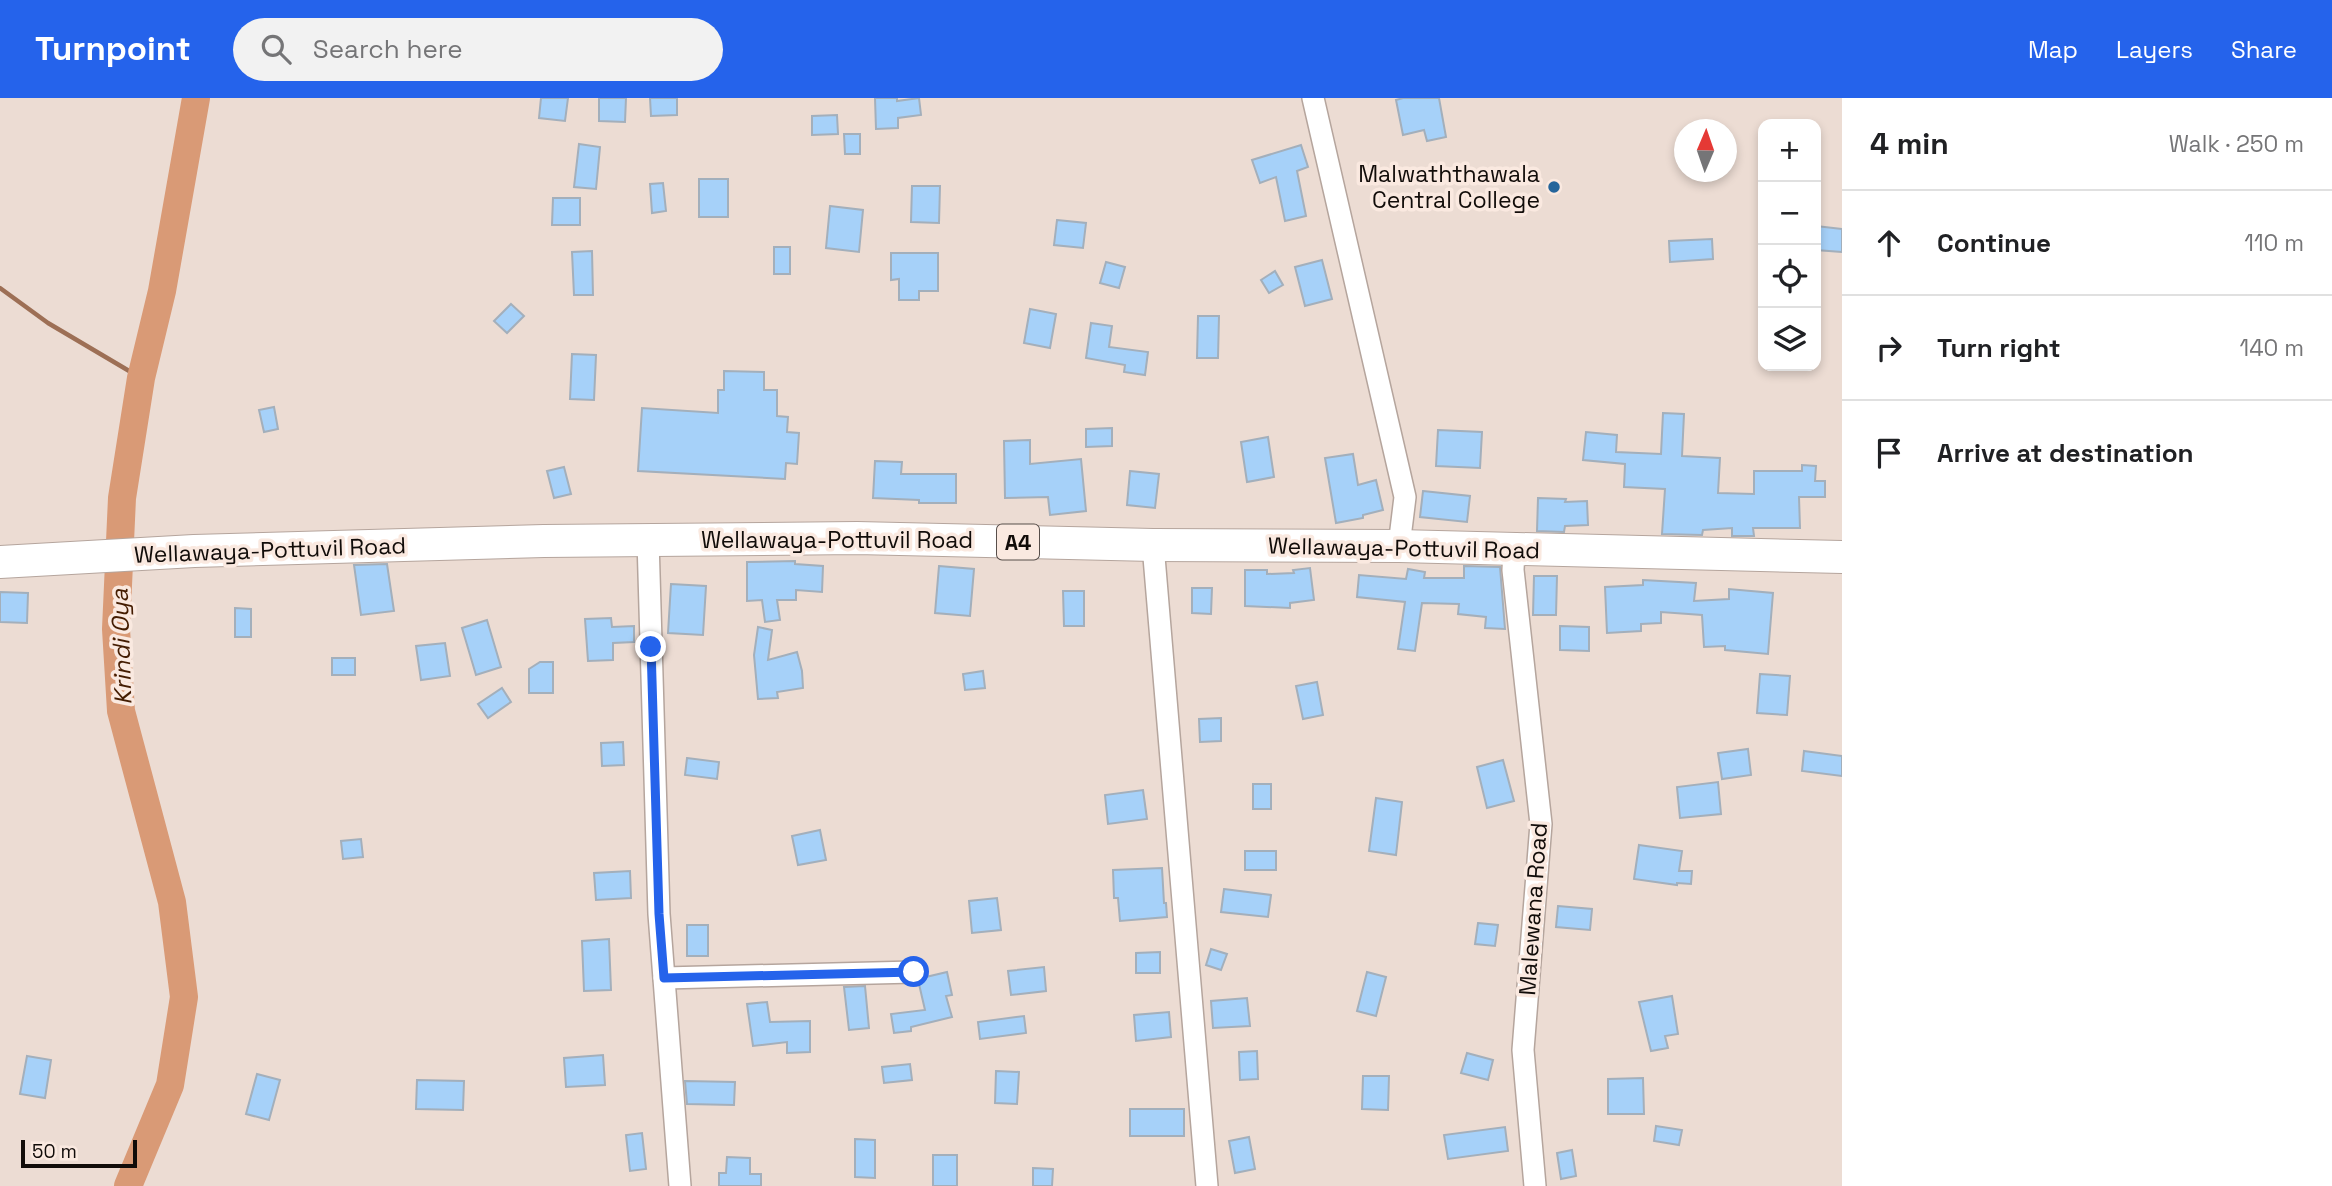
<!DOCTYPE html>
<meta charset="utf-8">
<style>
:root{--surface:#fff;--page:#f2f2f2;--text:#202124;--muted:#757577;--line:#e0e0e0;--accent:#2563eb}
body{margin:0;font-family:"Space Grotesk",sans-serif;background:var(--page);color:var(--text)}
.controls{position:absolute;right:21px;top:21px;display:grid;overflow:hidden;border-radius:14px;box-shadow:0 4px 10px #0003}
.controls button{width:63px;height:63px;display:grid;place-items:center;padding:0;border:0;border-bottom:2px solid var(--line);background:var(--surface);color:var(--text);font:35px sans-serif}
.compass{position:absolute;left:1674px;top:21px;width:63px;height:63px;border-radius:50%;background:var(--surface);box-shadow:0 4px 10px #0003;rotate:2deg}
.scale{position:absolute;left:21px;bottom:18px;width:116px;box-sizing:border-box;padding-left:7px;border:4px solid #110c09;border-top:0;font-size:19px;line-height:24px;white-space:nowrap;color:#110c09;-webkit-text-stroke:5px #fae9e0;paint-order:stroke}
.stop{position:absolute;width:21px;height:21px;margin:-16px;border:5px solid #2563eb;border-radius:50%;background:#fff}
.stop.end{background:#2563eb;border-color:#fff;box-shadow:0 2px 7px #0008}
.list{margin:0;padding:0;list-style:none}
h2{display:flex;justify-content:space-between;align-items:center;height:91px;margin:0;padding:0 28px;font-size:30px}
h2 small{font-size:23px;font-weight:400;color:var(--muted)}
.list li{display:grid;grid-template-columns:46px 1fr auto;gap:21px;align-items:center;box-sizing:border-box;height:105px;padding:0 28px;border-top:2px solid var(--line)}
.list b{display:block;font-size:26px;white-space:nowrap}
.list em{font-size:23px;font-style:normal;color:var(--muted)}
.icon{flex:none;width:38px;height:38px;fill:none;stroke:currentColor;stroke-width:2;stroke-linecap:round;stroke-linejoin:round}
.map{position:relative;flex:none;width:1842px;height:1088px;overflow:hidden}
header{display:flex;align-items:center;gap:42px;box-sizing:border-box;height:98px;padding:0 35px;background:var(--accent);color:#fff}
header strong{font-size:33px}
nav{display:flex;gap:38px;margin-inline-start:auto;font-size:24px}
.search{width:490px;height:63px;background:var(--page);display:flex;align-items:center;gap:18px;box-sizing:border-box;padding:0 24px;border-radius:38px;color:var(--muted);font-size:26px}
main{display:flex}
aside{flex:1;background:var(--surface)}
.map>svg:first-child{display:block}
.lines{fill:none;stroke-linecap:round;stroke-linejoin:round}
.stream{stroke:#9d6f55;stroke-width:4.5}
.river{stroke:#d99a76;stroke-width:28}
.building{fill:#a6d1f9;stroke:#a3afbb;stroke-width:2}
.minor-casing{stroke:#b5a59d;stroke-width:24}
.highway-casing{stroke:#b5a59d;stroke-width:34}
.minor{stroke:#fff;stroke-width:21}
.highway{stroke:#fff;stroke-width:32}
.route{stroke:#2563eb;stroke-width:9}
.poi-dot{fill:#25659b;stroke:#fae9e0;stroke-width:2.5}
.labels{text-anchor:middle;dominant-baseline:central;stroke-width:7;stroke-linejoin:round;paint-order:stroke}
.shield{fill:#fae9e0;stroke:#574e4a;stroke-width:2}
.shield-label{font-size:21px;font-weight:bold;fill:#110c09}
.poi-label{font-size:23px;fill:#110c09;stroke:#fae9e0;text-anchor:end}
.street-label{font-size:23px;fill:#110c09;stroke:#fae9e0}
.water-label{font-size:24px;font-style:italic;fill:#441c01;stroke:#fae9e0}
</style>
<header>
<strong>Turnpoint</strong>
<div class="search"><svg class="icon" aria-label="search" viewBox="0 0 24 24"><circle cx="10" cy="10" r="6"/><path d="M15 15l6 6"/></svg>Search here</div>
<nav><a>Map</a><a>Layers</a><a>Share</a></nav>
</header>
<main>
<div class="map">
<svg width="1842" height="1088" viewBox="0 0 1842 1088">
<rect width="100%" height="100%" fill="#ecdcd3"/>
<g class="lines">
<polyline class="stream" points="0,190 48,225 141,280"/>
<polyline class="river" points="128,1088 170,987 184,899 172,804 121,613 116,531 122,400 141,280 162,193 196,0"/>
</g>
<g class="building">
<polygon points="541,0 568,0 565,23 539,20"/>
<polygon points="599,0 626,0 625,24 599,23"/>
<polygon points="650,0 677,0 677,17 651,18"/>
<polygon points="875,0 897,0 897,3 919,0 921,17 898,20 898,30 876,31"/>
<polygon points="1403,0 1439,0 1446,39 1427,43 1424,32 1403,37 1396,2"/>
<polygon points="837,17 838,36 812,37 812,18"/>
<polygon points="844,36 860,36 860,56 845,56"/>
<polygon points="579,46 600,49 596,91 574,89"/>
<polygon points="1301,47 1308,69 1297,73 1306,118 1285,123 1276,79 1260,85 1252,62"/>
<rect x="699" y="81" width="29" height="38"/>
<polygon points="663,85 666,113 652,115 650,86"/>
<polygon points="912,88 940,88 939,125 911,124"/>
<polygon points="553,100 580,100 580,127 552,127"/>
<polygon points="830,108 863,112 859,154 826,150"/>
<polygon points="1057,122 1086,125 1083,150 1054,147"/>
<polygon points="1816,128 1842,131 1842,154 1816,152"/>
<polygon points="1712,141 1713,161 1670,164 1669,143"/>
<rect x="774" y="149" width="16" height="27"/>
<polygon points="592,153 593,197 574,197 572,154"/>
<polygon points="891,155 938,155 938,193 919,193 919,202 899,202 899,181 891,182"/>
<polygon points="1322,162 1332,201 1305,208 1295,169"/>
<polygon points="1106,164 1125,169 1119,190 1100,185"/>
<polygon points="1275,173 1283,187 1269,195 1261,182"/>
<polygon points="511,206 524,218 507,235 494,223"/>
<polygon points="1030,211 1056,216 1050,250 1024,245"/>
<polygon points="1198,218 1219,218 1218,260 1197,260"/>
<polygon points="1091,225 1112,228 1109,249 1148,254 1145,277 1124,274 1125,267 1086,260"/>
<polygon points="572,256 596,257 594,302 570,301"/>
<polygon points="724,273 764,274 764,292 777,292 777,318 788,319 787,334 799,335 797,366 786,365 785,381 638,373 642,310 718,315 718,292 724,292"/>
<polygon points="274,309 278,331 264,334 259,312"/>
<polygon points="1663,315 1684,316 1682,358 1720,360 1718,395 1754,396 1754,373 1802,373 1802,367 1816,368 1815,383 1825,383 1825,399 1799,399 1800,430 1753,430 1754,438 1732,438 1732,430 1703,432 1702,437 1662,436 1665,391 1624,389 1625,366 1583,362 1586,334 1617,337 1616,354 1661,356"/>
<polygon points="1112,330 1112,348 1086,349 1086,331"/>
<polygon points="1438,332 1482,334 1480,370 1436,368"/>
<polygon points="1268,339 1274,379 1247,384 1241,344"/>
<polygon points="1030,342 1030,366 1081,361 1086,413 1050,417 1048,399 1005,400 1004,343"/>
<polygon points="1353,356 1358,387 1376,382 1383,412 1363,417 1363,420 1336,425 1325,360"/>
<polygon points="875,363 902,364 901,376 956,376 956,405 919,405 919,402 873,400"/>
<polygon points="564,369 571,396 554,400 547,373"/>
<polygon points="1130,373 1159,376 1155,410 1127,407"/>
<polygon points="1423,393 1470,398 1467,424 1420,419"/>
<polygon points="1538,400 1566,401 1565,404 1587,403 1588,427 1565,428 1564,434 1537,433"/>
<polygon points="795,463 795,466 823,468 822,494 796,492 796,502 777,502 780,522 765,524 762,502 747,503 747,464"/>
<polygon points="387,466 394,513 361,517 354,467"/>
<polygon points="939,468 974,471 970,518 935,515"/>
<polygon points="1464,468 1500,469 1505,531 1485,530 1486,519 1458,516 1459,506 1422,505 1415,553 1398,551 1405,504 1357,499 1359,477 1406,481 1408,471 1425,474 1424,480 1464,480"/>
<polygon points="1310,470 1314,502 1290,505 1290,510 1245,508 1245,472 1267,472 1267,476 1294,475 1293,472"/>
<polygon points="1534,478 1557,478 1556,517 1533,517"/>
<polygon points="1643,482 1696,485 1694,503 1729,501 1729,491 1773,495 1768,556 1725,552 1725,548 1704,549 1702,517 1661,514 1661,525 1641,526 1641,533 1607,535 1605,489 1643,487"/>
<polygon points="671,486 706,488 703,537 668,535"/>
<polygon points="1192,490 1212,490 1211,516 1192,515"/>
<polygon points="1063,493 1084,493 1084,528 1064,528"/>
<polygon points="0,494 28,495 27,525 0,524"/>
<polygon points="235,510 251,511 251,539 235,539"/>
<polygon points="611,520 612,529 634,528 634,544 613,545 613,562 588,563 585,521"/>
<polygon points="487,522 501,569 476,577 462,530"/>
<polygon points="1560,528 1589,529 1589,553 1560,552"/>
<polygon points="758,529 772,532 768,562 797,554 802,573 803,590 777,594 778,600 758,601 754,557"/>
<polygon points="445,545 450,578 421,582 416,548"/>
<rect x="332" y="560" width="23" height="17"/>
<polygon points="540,564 553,564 553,595 529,595 529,571"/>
<polygon points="983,573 985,590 965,592 963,576"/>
<polygon points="1760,576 1790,578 1787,617 1757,615"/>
<polygon points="1317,584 1323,617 1303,621 1296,588"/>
<polygon points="502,590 511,604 488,620 478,606"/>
<polygon points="1221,620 1221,643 1200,644 1199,621"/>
<polygon points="623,644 624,667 602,668 601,645"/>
<polygon points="1748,651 1751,677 1722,681 1718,655"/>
<polygon points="1804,653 1842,658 1842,678 1802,673"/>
<polygon points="687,660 719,664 717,681 685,677"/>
<polygon points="1503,662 1514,703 1487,710 1477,669"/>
<polygon points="1718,684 1721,716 1680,720 1677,689"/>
<rect x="1253" y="686" width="18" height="25"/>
<polygon points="1143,692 1147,721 1108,726 1105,697"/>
<polygon points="1376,700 1402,704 1396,757 1369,753"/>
<polygon points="820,732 826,762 798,767 792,738"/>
<polygon points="361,741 363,759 343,761 341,743"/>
<polygon points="1639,747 1682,753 1679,773 1692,773 1691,786 1677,785 1677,787 1634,781"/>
<rect x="1245" y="753" width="31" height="19"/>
<polygon points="1162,770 1164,805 1166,805 1167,819 1120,823 1118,800 1114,800 1113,772"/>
<polygon points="630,773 631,800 596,802 594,775"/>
<polygon points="1224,791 1271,797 1268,819 1221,814"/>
<polygon points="997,800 1001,832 972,835 969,803"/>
<polygon points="1558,808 1592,811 1590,832 1556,829"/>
<polygon points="1478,825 1498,827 1495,848 1475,846"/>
<rect x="687" y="827" width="21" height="31"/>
<polygon points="609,841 611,892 584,893 582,843"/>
<polygon points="1211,851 1227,856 1221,872 1206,867"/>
<polygon points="1160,854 1160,875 1136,875 1136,855"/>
<polygon points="1044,869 1046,893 1011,897 1008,873"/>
<polygon points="947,874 952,897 946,898 952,919 911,929 911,933 894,935 891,916 925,912 919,886 926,879"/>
<polygon points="1367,874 1386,879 1376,918 1357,913"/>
<polygon points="865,888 869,930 849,932 844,889"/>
<polygon points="1672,898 1678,936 1665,938 1668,950 1651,953 1639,904"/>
<polygon points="1247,900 1250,928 1213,930 1211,903"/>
<polygon points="767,904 770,924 810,923 810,954 787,955 787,944 753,948 747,906"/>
<polygon points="1169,914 1171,939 1136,943 1134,917"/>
<polygon points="1024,918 1026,935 980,941 978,924"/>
<polygon points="1257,953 1258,981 1240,982 1239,954"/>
<polygon points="1467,955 1493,962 1488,982 1461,975"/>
<polygon points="603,957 605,987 566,989 564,960"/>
<polygon points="27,958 51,962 45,1000 20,996"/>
<polygon points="910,966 912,982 884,985 882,969"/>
<polygon points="996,973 1019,974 1017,1006 995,1005"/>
<polygon points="257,976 280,982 269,1022 246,1016"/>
<polygon points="1363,978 1389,978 1388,1012 1362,1011"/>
<polygon points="1643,980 1644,1016 1608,1016 1608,981"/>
<polygon points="417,982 464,983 463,1012 416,1011"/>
<polygon points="685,983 735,984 734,1007 687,1006"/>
<rect x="1130" y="1011" width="54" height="27"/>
<polygon points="1656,1028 1682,1032 1679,1047 1654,1043"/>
<polygon points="1505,1029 1508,1053 1448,1061 1444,1037"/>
<polygon points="642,1035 646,1071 630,1073 626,1037"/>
<polygon points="1249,1039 1255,1071 1235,1075 1229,1043"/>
<polygon points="855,1041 875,1042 875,1080 855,1079"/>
<polygon points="1572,1052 1576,1078 1561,1081 1557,1055"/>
<rect x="933" y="1057" width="24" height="31"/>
<polygon points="727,1059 750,1060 750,1076 761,1076 761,1088 719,1088 719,1075 726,1075"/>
<polygon points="1033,1070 1053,1071 1052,1088 1033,1088"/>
</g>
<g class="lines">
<g class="minor-casing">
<g id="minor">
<polyline points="1313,0 1405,399 1399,448"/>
<polyline points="648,442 659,816 680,1088"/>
<polyline points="1153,447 1207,1088"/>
<polyline points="1514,452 1513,472 1541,726 1523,952 1535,1088"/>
<polyline points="664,880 914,874"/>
</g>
</g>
<g class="highway-casing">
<polyline id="highway" points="0,464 194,453 544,443 857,440 1153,447 1399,448 1842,459"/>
</g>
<use href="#minor" class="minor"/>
<use href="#highway" class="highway"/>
</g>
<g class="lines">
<polyline class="route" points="651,549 659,816 664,880 914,874"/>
</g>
<circle class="poi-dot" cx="1554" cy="89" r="7"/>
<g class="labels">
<rect class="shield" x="997" y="426.5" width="42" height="35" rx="5"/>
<g class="shield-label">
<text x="1018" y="444">A4</text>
</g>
<g class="poi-label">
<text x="1540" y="76">Malwaththawala<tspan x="1540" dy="26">Central College</tspan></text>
</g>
<g class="street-label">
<text x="837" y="442">Wellawaya-Pottuvil Road</text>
<text transform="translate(1404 450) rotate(1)">Wellawaya-Pottuvil Road</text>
<text transform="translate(270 452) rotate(-2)">Wellawaya-Pottuvil Road</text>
<text transform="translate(1533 811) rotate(-86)">Malewana Road</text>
</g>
<g class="water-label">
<text transform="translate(121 549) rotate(-92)">Krindi Oya</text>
</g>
</g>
</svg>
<div class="controls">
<button>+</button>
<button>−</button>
<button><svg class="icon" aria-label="locate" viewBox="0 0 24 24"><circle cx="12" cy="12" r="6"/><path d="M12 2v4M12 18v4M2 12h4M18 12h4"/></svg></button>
<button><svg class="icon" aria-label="layers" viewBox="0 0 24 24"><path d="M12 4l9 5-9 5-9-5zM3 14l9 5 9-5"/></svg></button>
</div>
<svg class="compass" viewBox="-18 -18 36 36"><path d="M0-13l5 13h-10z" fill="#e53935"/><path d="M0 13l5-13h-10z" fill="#757577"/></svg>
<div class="scale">50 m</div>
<div class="stop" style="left:914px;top:874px"></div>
<div class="stop end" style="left:651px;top:549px"></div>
</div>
<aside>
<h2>4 min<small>Walk · 250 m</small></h2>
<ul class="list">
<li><svg class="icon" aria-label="ahead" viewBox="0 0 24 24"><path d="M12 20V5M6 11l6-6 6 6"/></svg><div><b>Continue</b></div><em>110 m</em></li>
<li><svg class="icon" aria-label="right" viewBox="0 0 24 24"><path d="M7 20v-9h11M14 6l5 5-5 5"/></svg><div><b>Turn right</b></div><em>140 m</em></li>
<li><svg class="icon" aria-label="arrive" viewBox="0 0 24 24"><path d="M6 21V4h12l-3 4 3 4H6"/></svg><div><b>Arrive at destination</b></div></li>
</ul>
</aside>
</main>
